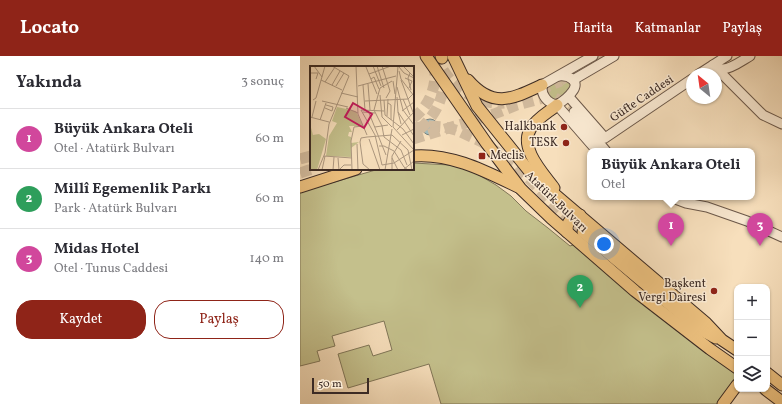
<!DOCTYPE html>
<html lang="tr">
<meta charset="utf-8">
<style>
:root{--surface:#fff;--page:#f7f7f7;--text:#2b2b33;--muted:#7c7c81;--line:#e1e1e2;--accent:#8f2418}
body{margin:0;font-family:Vollkorn,serif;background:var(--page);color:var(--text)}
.controls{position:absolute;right:12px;bottom:12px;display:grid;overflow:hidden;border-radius:8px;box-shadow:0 1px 3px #0004}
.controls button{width:36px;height:36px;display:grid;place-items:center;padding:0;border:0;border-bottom:1px solid var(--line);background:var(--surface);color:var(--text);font:20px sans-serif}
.compass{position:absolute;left:386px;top:12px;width:36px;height:36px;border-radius:50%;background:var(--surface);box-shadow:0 1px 3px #0004;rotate:331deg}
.scale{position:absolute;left:12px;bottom:10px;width:57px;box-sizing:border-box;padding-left:4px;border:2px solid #3c2b24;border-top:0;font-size:11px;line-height:14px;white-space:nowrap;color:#3c2b24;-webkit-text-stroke:3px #faead3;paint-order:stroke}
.you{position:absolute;left:304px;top:188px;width:14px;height:14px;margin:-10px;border:3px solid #fff;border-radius:50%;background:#1a73e8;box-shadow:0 0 0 6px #1a73e833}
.badge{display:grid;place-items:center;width:26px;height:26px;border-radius:50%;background:var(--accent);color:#fff;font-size:13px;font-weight:700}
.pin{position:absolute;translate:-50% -33px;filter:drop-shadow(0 1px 2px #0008)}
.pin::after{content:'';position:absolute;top:21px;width:14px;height:12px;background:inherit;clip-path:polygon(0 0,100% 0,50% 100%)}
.popup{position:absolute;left:287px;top:92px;width:168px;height:52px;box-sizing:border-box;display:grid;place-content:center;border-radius:8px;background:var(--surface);filter:drop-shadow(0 1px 3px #0005);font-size:13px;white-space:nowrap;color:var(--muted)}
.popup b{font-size:15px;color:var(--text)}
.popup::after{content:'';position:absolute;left:50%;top:100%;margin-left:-8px;border:8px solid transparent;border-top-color:var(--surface)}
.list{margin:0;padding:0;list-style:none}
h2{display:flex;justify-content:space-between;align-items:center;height:52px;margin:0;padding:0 16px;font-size:17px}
h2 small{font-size:13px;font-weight:400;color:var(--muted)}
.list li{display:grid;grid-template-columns:26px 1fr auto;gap:12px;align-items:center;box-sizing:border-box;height:60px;padding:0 16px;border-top:1px solid var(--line)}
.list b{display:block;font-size:15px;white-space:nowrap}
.list p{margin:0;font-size:13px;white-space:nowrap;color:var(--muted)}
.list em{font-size:13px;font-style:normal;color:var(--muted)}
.actions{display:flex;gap:8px;padding:12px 16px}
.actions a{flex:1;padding:9px 0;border:1px solid var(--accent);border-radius:16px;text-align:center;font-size:14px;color:var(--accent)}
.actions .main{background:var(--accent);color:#fff}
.icon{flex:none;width:22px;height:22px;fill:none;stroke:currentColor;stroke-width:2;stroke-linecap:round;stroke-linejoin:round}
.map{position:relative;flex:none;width:482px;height:348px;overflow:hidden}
header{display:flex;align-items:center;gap:24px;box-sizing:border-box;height:56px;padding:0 20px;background:var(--accent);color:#fff}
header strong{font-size:19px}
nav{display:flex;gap:22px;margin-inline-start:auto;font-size:14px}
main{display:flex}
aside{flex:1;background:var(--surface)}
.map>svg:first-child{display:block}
.green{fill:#c4c08c;stroke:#807658}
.water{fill:#a1baba;stroke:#79817e}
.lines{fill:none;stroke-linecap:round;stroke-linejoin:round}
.minor-tunnel{stroke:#d2bb9e;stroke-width:9;stroke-dasharray:9 4.5;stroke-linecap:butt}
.major-tunnel{stroke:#d2bb9e;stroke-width:11;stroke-dasharray:11 5.5;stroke-linecap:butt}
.minor-casing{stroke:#6b584a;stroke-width:11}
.major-casing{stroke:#3c2b24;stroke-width:13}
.minor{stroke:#faead3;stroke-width:9}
.major{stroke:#ecc07e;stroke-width:11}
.poi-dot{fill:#8f2418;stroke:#faead3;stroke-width:1.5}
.labels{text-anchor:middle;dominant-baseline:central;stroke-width:3;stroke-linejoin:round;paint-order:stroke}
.street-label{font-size:12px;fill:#3c2b24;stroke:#faead3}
.poi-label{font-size:12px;fill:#3c2b24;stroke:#faead3;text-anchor:end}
.inset-road{fill:none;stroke:#ac977f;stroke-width:1}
.view{fill:#c2185b;fill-opacity:0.15;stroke:#c2185b;stroke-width:2}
.inset-edge{fill:none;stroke:#3c2b24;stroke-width:2}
</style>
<header>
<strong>Locato</strong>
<nav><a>Harita</a><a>Katmanlar</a><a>Paylaş</a></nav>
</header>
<main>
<aside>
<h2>Yakında<small>3 sonuç</small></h2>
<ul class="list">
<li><span class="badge" style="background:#d1479c">1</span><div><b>Büyük Ankara Oteli</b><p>Otel · Atatürk Bulvarı</p></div><em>60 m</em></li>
<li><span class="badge" style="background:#2e9e5b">2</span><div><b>Millî Egemenlik Parkı</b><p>Park · Atatürk Bulvarı</p></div><em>60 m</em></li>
<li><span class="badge" style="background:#d1479c">3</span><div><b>Midas Hotel</b><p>Otel · Tunus Caddesi</p></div><em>140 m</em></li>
</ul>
<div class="actions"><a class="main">Kaydet</a><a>Paylaş</a></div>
</aside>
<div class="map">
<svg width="482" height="348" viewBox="0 0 482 348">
<rect width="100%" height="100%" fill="#f7dfbc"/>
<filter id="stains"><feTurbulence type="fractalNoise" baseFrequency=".005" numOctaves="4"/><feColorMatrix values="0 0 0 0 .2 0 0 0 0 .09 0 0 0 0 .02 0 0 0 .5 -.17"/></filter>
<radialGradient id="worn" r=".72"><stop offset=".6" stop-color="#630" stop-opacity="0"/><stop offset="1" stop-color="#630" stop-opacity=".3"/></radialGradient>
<g class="green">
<polygon points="259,20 275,29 253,48 242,29"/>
<polygon points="113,107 150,109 166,113 177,118 196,129 211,140 226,155 248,172 270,190 273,189 437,312 437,329 423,348 141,348 129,308 48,332 38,298 69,289 73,300 92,294 84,265 32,280 35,290 17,295 20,305 0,310 0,136 79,113 113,113"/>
</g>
<circle class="water" cx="130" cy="71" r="8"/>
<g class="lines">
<polyline class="minor-tunnel" points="261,25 304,0"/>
<g class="major-tunnel">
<path d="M135,0C140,9 145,19 153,26C166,40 186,49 204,47"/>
<polyline points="239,34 261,25"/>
<path d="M113,62C130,50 138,28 134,8"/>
<polyline points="113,72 130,70 145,71 159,75 182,86 215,108 257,152 283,176"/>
<path d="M120,73C136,59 145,40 144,19"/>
<polyline points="113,83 194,58 217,49 243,42 255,42 267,48 272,53"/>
<polyline points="0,103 11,100"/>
<polyline points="0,117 12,113"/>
</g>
<g class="minor-casing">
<g id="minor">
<polyline points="413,9 463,59 482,68"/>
<path d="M414,9C417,11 420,13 423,13C431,13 443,4 450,0"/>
<polyline points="399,18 427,0"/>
<polyline points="273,24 314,0"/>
<polyline points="269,41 305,82 392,23"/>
<path d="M257,49C247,47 241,39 242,29L293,0"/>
<polyline points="257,49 297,95"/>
<path d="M257,49C263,45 268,42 272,36C281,25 269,19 259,20"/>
<polyline points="274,56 306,95"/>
<polyline points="370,141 386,147 407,151 447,165 482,181"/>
</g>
</g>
<g class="major-casing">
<g id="major">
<polyline points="126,0 187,88 221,133 251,162 335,235 410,293 437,312"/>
<polyline points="141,0 142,2"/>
<polyline points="153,0 177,50 230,116 252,136 406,267 422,284 437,294"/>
<path d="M168,24C193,53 212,43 242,29"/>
<path d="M113,100C151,97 185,115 218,131"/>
<polyline points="0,131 56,113"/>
<path d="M254,132C243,117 218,91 231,72C237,62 249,56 257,49"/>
<path d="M267,176C266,166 271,162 280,159"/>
<polyline points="283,176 399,273 412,280 416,282"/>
<polyline points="467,317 482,329"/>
<polyline points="465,333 482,346"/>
<polyline points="423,348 437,329"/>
</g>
</g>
<use href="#minor" class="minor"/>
<use href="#major" class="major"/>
</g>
<g class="poi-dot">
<circle cx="264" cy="71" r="4"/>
<circle cx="266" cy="87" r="4"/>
<rect x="178" y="96" width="8" height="8" rx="2"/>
<circle cx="414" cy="235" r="4"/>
</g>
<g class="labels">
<g class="street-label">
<text transform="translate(342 43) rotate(-34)">Güfte Caddesi</text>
<text transform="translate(256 146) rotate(44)">Atatürk Bulvarı</text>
</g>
<g class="poi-label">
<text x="256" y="71">Halkbank</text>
<text x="258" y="87">TESK</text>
<text x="190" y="100" text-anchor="start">Meclis</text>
<text x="406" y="228">Başkent<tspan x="406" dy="14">Vergi Dairesi</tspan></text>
</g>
</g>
<g transform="translate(10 10)">
<rect width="104" height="104" fill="#f7dfbc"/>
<path d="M27,41L46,45L53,60H39L42,66H39L38,70L41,71V77L49,76L41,82V91L16,90L19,70L27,57L22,55ZM0,58L3,69L9,68L16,73L7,104H0Z" fill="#c4c08c"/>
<path class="inset-road" d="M4,0L12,11M22,0L39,10M42,0H57M46,0L48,48L57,69M63,0L71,20M67,0L74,22M72,0L80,25L76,32M93,0L104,11M56,1L67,28M89,1L94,7L104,12M89,5L91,13L104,30M0,7H8L6,13M100,7L98,12L101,24M59,8L81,0M95,12L102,15L99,22M61,13L64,11L69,23M11,14L32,24M91,14L104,49M82,15L70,22L64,44L72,60L74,71L91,84L97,99M83,15L85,28M15,16L25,1M58,18L60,44M22,19L30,5M53,19L55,44M26,20L34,7M48,20L86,10M87,21L93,44L104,59M31,27L48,31M70,29L72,51L82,61M87,31L88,46L104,70M93,33L100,49M3,34L6,32L15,0M74,34L75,49L93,63L104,78M12,35L38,41M55,35L98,33L104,27M78,37L81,39V54M15,42L22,45L23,41L16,39M36,42L48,47M74,45L51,44L65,69L72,99L84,97L104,84M92,45L104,36M53,46L65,47M88,46L91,58M59,47L76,89M77,50L78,33M0,51L19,56M2,51L6,35M10,54L16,37M65,61L78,59M83,61L88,0M83,61L104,84M87,64L104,46M82,69L98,84L102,104M92,69L104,63M57,71L51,72L50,76L53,98L60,104M57,71L82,69M59,73L70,104M47,78L48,104M69,80H74L84,85L94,101L98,104M14,90L42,92M28,92L29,104M82,92L88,104M8,104L15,87L19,58L39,10M12,104L15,90M23,104L24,91M29,104L34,99H41M42,104L41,75L44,61L53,60M75,104L82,63M82,104V90L91,75M93,104L104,95"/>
<path class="view" d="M43,37L62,48L54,62L35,51Z"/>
<rect width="104" height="104" class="inset-edge"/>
</g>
<rect width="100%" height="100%" filter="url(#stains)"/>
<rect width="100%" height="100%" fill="url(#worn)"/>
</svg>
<div class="controls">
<button>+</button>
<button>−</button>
<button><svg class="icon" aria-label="layers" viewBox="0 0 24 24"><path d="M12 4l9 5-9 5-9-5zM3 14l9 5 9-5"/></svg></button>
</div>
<svg class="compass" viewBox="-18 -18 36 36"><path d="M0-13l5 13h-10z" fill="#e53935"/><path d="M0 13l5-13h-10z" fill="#7c7c81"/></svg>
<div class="scale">50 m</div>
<div class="you"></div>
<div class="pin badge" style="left:371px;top:190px;background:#d1479c">1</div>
<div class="popup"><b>Büyük Ankara Oteli</b>Otel</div>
<div class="pin badge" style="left:280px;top:252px;background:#2e9e5b">2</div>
<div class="pin badge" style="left:460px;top:190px;background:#d1479c">3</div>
</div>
</main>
